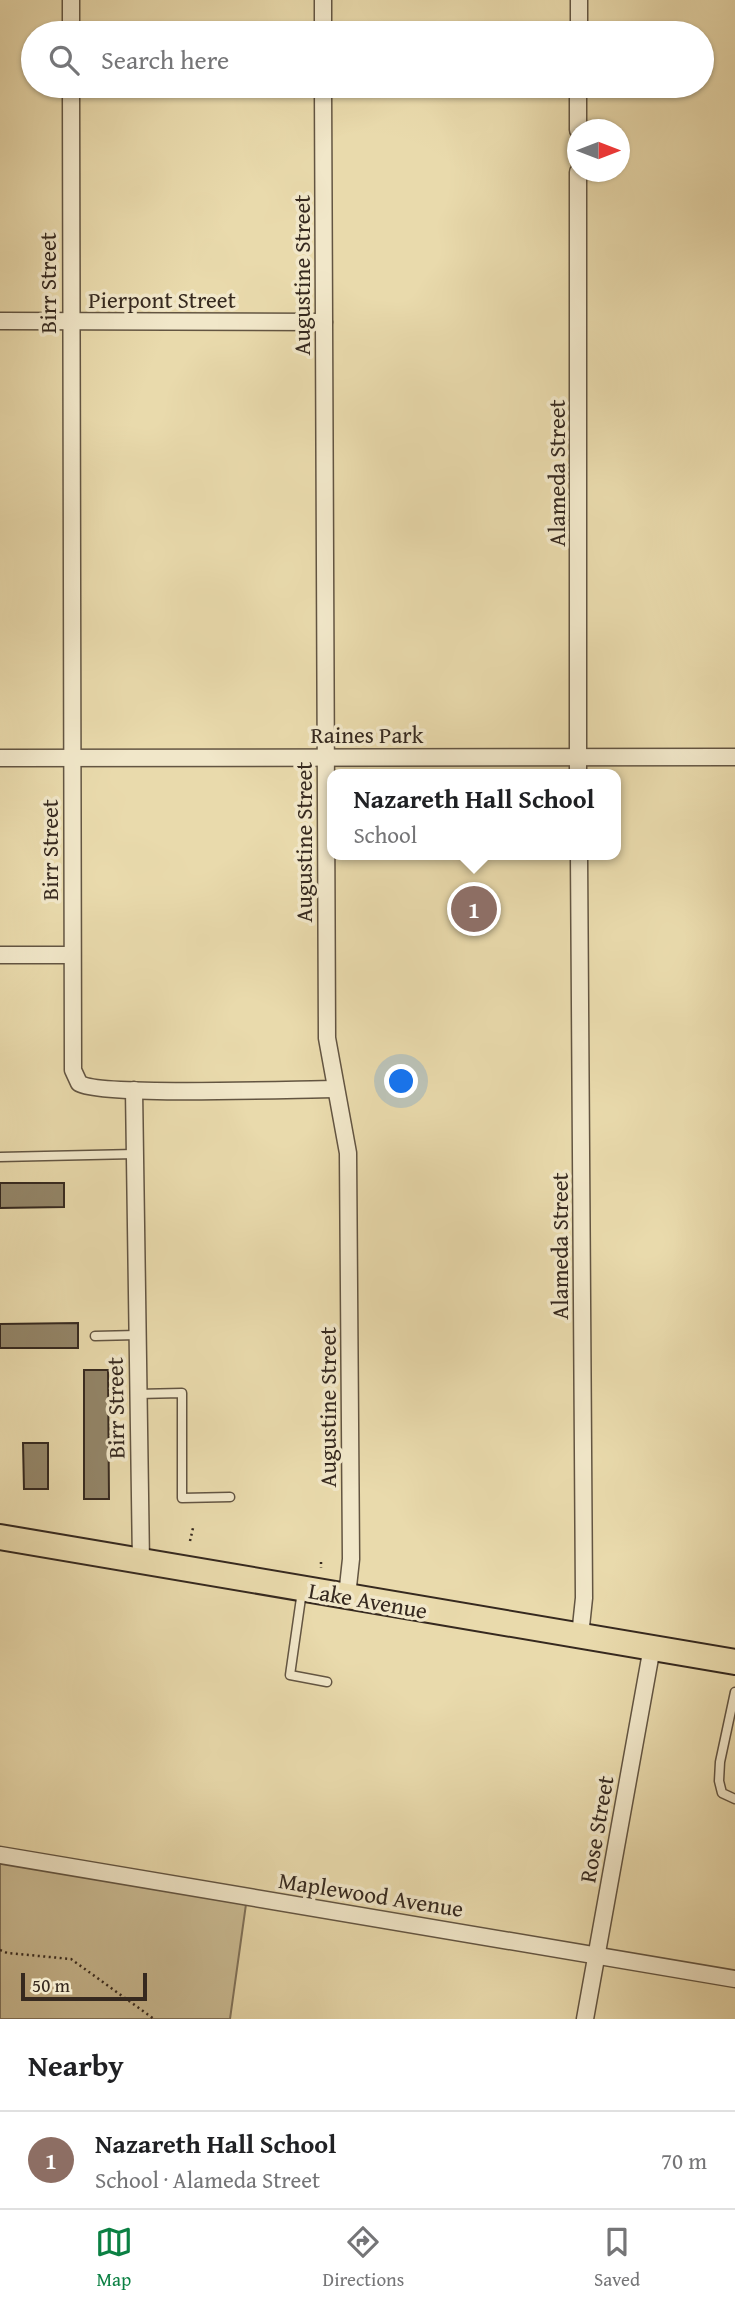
<!DOCTYPE html>
<meta charset="utf-8">
<style>
:root{--surface:#fff;--page:#f2f2f2;--text:#202124;--muted:#757577;--line:#e0e0e0;--accent:#0b8043}
body{margin:0;font-family:"Gentium Book Plus",serif;background:var(--page);color:var(--text)}
.compass{position:absolute;left:567px;top:119px;width:63px;height:63px;border-radius:50%;background:var(--surface);box-shadow:0 2px 5px #0004;rotate:90deg}
.scale{position:absolute;left:21px;bottom:18px;width:126px;box-sizing:border-box;padding-left:7px;border:4px solid #36291f;border-top:0;font-size:19px;line-height:24px;white-space:nowrap;color:#36291f;-webkit-text-stroke:5px #f1e7c9;paint-order:stroke}
.you{position:absolute;left:402px;top:1082px;width:24px;height:24px;margin:-18px;border:5px solid #fff;border-radius:50%;background:#1a73e8;box-shadow:0 0 0 10px #1a73e833}
.badge{display:grid;place-items:center;width:46px;height:46px;border-radius:50%;background:var(--accent);color:#fff;font-size:23px;font-weight:700}
.pin{position:absolute;translate:-50% -50%;border:4px solid #fff;box-shadow:0 2px 7px #0006}
.popup{position:absolute;left:327px;top:769px;width:294px;height:91px;box-sizing:border-box;display:grid;place-content:center;border-radius:14px;background:var(--surface);filter:drop-shadow(0 2px 5px #0005);font-size:23px;white-space:nowrap;color:var(--muted)}
.popup b{font-size:26px;color:var(--text)}
.popup::after{content:'';position:absolute;left:50%;top:100%;margin-left:-14px;border:14px solid transparent;border-top-color:var(--surface)}
.list{margin:0;padding:0;list-style:none}
h2{display:flex;justify-content:space-between;align-items:center;height:91px;margin:0;padding:0 28px;font-size:30px}
h2 small{font-size:23px;font-weight:400;color:var(--muted)}
.list li{display:grid;grid-template-columns:46px 1fr auto;gap:21px;align-items:center;box-sizing:border-box;height:98px;padding:0 28px;border-top:2px solid var(--line)}
.list b{display:block;font-size:26px;white-space:nowrap}
.list p{margin:0;font-size:23px;white-space:nowrap;color:var(--muted)}
.list em{font-size:23px;font-style:normal;color:var(--muted)}
.icon{flex:none;width:38px;height:38px;fill:none;stroke:currentColor;stroke-width:2;stroke-linecap:round;stroke-linejoin:round}
.map{position:relative;flex:none;width:735px;height:2019px;overflow:hidden}
.search{position:absolute;background:var(--surface);box-shadow:0 2px 5px #0004;left:21px;right:21px;top:21px;height:77px;display:flex;align-items:center;gap:18px;box-sizing:border-box;padding:0 24px;border-radius:38px;color:var(--muted);font-size:26px}
.sheet{height:189px;background:var(--surface)}
nav{display:flex;justify-content:space-around;align-items:center;box-sizing:border-box;height:98px;border-top:2px solid var(--line);background:var(--surface);font-size:19px;color:var(--muted)}
nav a{display:grid;justify-items:center;gap:4px}
nav .on{color:var(--accent)}
.map>svg:first-child{display:block}
.green{fill:#cbbc94;stroke:#80725a;stroke-width:2}
.building{fill:#938568;stroke:#36291f;stroke-width:2}
.lines{fill:none;stroke-linecap:round;stroke-linejoin:round}
.lane-casing{stroke:#635542;stroke-width:11}
.street-casing{stroke:#635542;stroke-width:19}
.primary-casing{stroke:#36291f;stroke-width:28}
.path{stroke:#36291f;stroke-width:2.5;stroke-dasharray:2 3.5;stroke-linecap:butt}
.lane{stroke:#f1e7c9;stroke-width:8}
.street{stroke:#f1e7c9;stroke-width:16}
.primary{stroke:#e9daac;stroke-width:24}
.labels{text-anchor:middle;dominant-baseline:central;stroke-width:7;stroke-linejoin:round;paint-order:stroke}
.street-label{font-size:23px;fill:#36291f;stroke:#f1e7c9}
</style>
<div class="map">
<svg width="735" height="2019" viewBox="0 0 735 2019">
<rect width="100%" height="100%" fill="#e9daac"/>
<filter id="stains"><feTurbulence type="fractalNoise" baseFrequency=".00286" numOctaves="4"/><feColorMatrix values="0 0 0 0 .2 0 0 0 0 .09 0 0 0 0 .02 0 0 0 .5 -.17"/></filter>
<radialGradient id="worn" r=".72"><stop offset=".6" stop-color="#630" stop-opacity="0"/><stop offset="1" stop-color="#630" stop-opacity=".3"/></radialGradient>
<polygon class="green" points="0,1853 247,1897 230,2019 0,2019"/>
<g class="building">
<polygon points="0,1183 64,1183 64,1207 0,1208"/>
<polygon points="78,1323 78,1348 0,1348 0,1324"/>
<polygon points="84,1370 108,1370 109,1499 84,1499"/>
<polygon points="23,1443 48,1443 48,1489 24,1489"/>
</g>
<g class="lines">
<g class="lane-casing">
<g id="lane">
<polyline points="0,1157 135,1154"/>
<polyline points="95,1336 137,1335"/>
<polyline points="137,1394 182,1393 182,1498 230,1497"/>
<polyline points="302,1591 290,1675 327,1682"/>
<polyline points="735,1692 720,1762 719,1781 722,1793 735,1799"/>
</g>
</g>
<g class="street-casing">
<g id="street">
<polyline points="323,0 323,33"/>
<polyline points="71,33 71,0"/>
<polyline points="579,33 579,0"/>
<path d="M71,86L73,1070L79,1083C97,1097 298,1089 335,1089"/>
<polyline points="323,86 327,1038 348,1153 351,1559 347,1596"/>
<polyline points="578,130 578,86"/>
<polyline points="0,321 324,322"/>
<polyline points="0,758 735,757"/>
<polyline points="578,774 578,172"/>
<polyline points="579,855 584,1598 580,1636"/>
<polyline points="0,955 72,955"/>
<polyline points="134,1090 141,1563"/>
<polyline points="0,1855 735,1979"/>
<polyline points="585,2019 652,1647"/>
</g>
</g>
<g class="primary-casing">
<polyline id="primary" points="0,1537 735,1662"/>
</g>
<g class="path">
<polyline points="190,1541 193,1528"/>
<polyline points="321,1562 321,1568"/>
<polyline points="0,1950 7,1953 71,1959 154,2019"/>
</g>
<use href="#lane" class="lane"/>
<use href="#street" class="street"/>
<use href="#primary" class="primary"/>
</g>
<g class="labels">
<g class="street-label">
<text transform="translate(301 275) rotate(-90)">Augustine Street</text>
<text transform="translate(47 283) rotate(-90)">Birr Street</text>
<text x="162" y="299">Pierpont Street</text>
<text transform="translate(556 473) rotate(-90)">Alameda Street</text>
<text x="367" y="734">Raines Park</text>
<text transform="translate(303 842) rotate(-90)">Augustine Street</text>
<text transform="translate(49 850) rotate(-90)">Birr Street</text>
<text transform="translate(559 1246) rotate(-90)">Alameda Street</text>
<text transform="translate(327 1407) rotate(-90)">Augustine Street</text>
<text transform="translate(115 1408) rotate(-91)">Birr Street</text>
<text transform="translate(368 1600) rotate(10)">Lake Avenue</text>
<text transform="translate(596 1829) rotate(-80)">Rose Street</text>
<text transform="translate(371 1894) rotate(9)">Maplewood Avenue</text>
</g>
</g>
<rect width="100%" height="100%" filter="url(#stains)"/>
<rect width="100%" height="100%" fill="url(#worn)"/>
</svg>
<svg class="compass" viewBox="-18 -18 36 36"><path d="M0-13l5 13h-10z" fill="#e53935"/><path d="M0 13l5-13h-10z" fill="#757577"/></svg>
<div class="scale">50 m</div>
<div class="you"></div>
<div class="pin badge" style="left:474px;top:909px;background:#8d6e63">1</div>
<div class="popup"><b>Nazareth Hall School</b>School</div>
<div class="search"><svg class="icon" aria-label="search" viewBox="0 0 24 24"><circle cx="10" cy="10" r="6"/><path d="M15 15l6 6"/></svg>Search here</div>
</div>
<section class="sheet">
<h2>Nearby<small></small></h2>
<ul class="list">
<li><span class="badge" style="background:#8d6e63">1</span><div><b>Nazareth Hall School</b><p>School · Alameda Street</p></div><em>70 m</em></li>
</ul>
</section>
<nav>
<a class="on"><svg class="icon" aria-label="map" viewBox="0 0 24 24"><path d="M3 6l6-2 6 2 6-2v14l-6 2-6-2-6 2zM9 4v14M15 6v14"/></svg>Map</a>
<a><svg class="icon" aria-label="directions" viewBox="0 0 24 24"><path d="M12 3l9 9-9 9-9-9zM9 14v-3h6M13 9l2 2-2 2"/></svg>Directions</a>
<a><svg class="icon" aria-label="saved" viewBox="0 0 24 24"><path d="M7 4h10v16l-5-4-5 4z"/></svg>Saved</a>
</nav>
